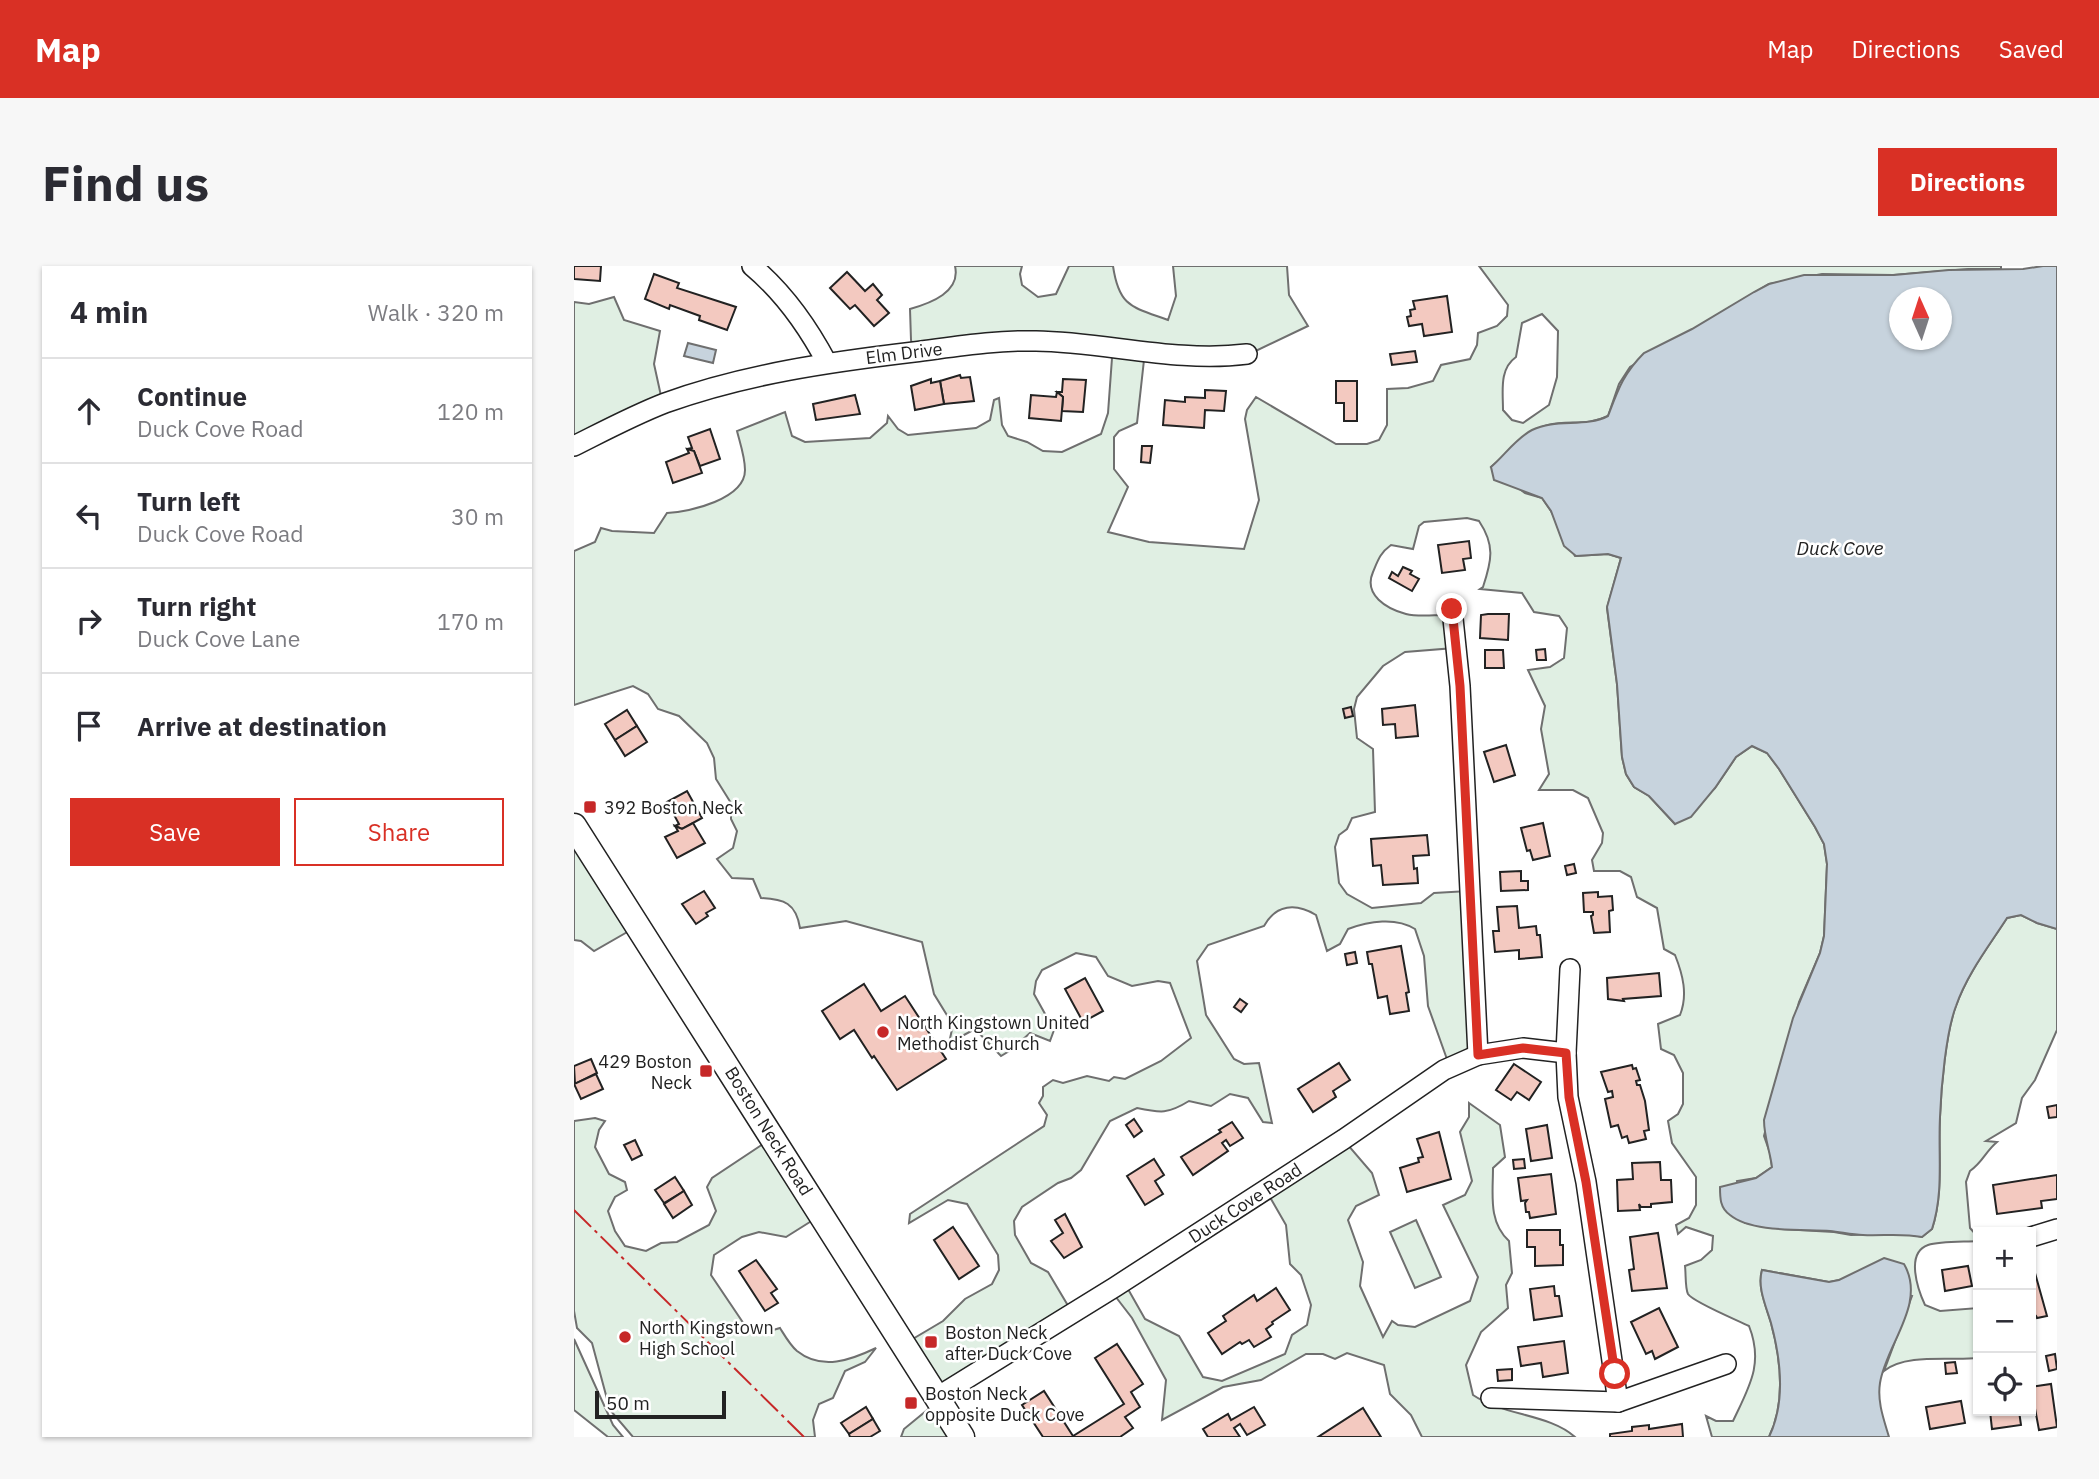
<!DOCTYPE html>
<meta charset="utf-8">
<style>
:root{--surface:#fff;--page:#f7f7f7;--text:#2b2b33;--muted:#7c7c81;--line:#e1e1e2;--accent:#d93025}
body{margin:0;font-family:"IBM Plex Sans",sans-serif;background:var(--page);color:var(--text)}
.controls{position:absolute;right:21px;bottom:21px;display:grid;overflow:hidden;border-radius:0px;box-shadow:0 2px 5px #0004}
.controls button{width:63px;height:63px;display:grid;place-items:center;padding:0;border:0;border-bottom:2px solid var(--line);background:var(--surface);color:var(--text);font:35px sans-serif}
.compass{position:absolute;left:1315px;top:21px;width:63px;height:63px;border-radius:50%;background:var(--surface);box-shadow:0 2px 5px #0004;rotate:357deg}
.scale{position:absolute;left:21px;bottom:18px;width:131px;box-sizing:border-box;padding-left:7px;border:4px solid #222;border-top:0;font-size:19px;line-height:24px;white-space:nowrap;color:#222;-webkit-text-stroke:5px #fff;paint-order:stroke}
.stop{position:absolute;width:21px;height:21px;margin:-16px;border:5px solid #d93025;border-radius:50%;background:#fff}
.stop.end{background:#d93025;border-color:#fff;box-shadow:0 2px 7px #0008}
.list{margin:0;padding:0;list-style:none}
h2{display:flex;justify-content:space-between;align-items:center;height:91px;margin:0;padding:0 28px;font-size:30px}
h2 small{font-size:23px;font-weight:400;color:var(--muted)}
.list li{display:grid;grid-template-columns:46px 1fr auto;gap:21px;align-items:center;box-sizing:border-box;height:105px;padding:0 28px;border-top:2px solid var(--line)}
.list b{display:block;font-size:26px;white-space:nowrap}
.list p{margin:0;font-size:23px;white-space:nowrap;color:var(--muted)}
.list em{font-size:23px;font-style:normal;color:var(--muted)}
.actions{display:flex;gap:14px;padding:21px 28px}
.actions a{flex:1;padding:16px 0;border:2px solid var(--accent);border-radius:0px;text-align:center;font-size:24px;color:var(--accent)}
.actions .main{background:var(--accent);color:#fff}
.icon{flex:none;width:38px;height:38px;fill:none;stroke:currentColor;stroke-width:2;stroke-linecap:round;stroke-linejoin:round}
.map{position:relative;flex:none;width:1483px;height:1171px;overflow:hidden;border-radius:0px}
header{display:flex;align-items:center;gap:42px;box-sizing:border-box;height:98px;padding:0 35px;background:var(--accent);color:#fff}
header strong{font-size:33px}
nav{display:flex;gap:38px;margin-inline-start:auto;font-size:24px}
.intro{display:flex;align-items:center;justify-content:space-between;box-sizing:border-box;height:168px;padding:0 42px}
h1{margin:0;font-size:49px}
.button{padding:18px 32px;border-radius:0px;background:var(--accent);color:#fff;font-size:24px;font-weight:700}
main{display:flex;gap:42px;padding:0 42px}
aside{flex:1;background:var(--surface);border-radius:0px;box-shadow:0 2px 5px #0004}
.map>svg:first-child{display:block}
.green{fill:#e0efe3;stroke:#6f6f6f;stroke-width:2;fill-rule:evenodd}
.water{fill:#c7d3dd;stroke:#6f6f6f;stroke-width:2;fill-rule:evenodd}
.building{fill:#f3c9c0;stroke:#222;stroke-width:2}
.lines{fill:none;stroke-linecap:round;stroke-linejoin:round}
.minor-casing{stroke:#222;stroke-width:22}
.major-casing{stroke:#222;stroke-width:27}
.minor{stroke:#fff;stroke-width:19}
.major{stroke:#fff;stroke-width:24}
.power{stroke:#c62828;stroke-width:2;stroke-dasharray:24 5 3.5 5;stroke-linecap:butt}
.route{stroke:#d93025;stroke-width:9}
.poi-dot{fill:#c62828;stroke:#fff;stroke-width:2.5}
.labels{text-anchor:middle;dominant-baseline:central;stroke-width:5;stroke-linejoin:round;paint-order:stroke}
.street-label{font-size:18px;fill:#222;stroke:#fff}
.poi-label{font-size:18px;fill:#222;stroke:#fff;text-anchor:start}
.water-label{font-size:19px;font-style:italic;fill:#222;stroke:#fff}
</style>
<header>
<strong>Map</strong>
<nav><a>Map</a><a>Directions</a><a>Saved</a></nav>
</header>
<div class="intro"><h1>Find us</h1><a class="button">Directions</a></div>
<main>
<aside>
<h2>4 min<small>Walk · 320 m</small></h2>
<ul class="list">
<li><svg class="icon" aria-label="ahead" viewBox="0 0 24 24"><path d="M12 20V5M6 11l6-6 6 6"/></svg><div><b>Continue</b><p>Duck Cove Road</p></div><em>120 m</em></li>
<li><svg class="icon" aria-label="left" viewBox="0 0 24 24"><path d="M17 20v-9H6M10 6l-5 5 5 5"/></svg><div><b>Turn left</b><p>Duck Cove Road</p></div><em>30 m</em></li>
<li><svg class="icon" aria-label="right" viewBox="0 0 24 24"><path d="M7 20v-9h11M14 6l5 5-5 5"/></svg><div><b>Turn right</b><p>Duck Cove Lane</p></div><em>170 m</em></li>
<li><svg class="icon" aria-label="arrive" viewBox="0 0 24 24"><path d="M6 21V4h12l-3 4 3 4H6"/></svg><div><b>Arrive at destination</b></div></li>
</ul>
<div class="actions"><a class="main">Save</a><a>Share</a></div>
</aside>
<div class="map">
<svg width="1483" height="1171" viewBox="0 0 1483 1171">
<rect width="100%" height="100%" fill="#fff"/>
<g class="green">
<path d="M381,0H448L446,8L448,19L464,31L482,28L495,0H539C545,41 558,41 594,54L602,30L599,0H713L715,29L734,60L665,93L570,94L563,157L545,165L540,171V203L554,221L534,266L575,276L670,283L685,234L671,153L673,144L682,131L762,178H793L805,174L813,159V123L834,122L859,115L867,99L896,93L903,79L904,67L923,60L933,50L934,39L905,0H1427V3H1394L1319,9L1248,8L1195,18L1056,101L1045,118L1034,150C1015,160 994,154 974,159C950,165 935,186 917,201L951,227L968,232L977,245L1001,290L1034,288L1047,292L1033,342L1043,418L1048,491L1052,508L1060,521L1075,530L1101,558L1141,522L1162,491L1178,480L1193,487L1205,503L1241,561L1250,578L1253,598L1250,670L1246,687L1225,736L1190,870L1196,887L1198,901L1182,912L1163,915L1171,957L1207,963L1260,966L1277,969L1331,967L1348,971L1358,963C1370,926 1364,890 1366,851C1367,822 1372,766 1382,740C1393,708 1415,680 1433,652L1447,649L1463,657L1483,663V764L1461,814L1448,832L1442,857L1412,875L1423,876C1411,886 1409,896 1396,905L1392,916L1396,962L1404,971V975C1391,976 1366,975 1354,979C1331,987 1344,1024 1351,1039L1366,1045L1404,1042V1092C1377,1095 1332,1087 1310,1105L1338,1030L1265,1014L1255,1016L1188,1004C1183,1021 1192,1040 1197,1057C1207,1094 1212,1136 1195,1171H1138L1132,1150L1142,1155H1159C1175,1121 1190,1098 1175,1060C1163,1054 1119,1036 1114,1028C1111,1022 1112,1008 1111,1000L1127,994L1138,984L1139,970L1112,961L1104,968L1102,959L1115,952L1122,939V911L1098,877L1094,855L1104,848L1109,838V807L1100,789L1087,783L1084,758L1106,749C1114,729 1109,709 1101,689L1090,683L1083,642L1063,631L1057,611L1046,605H1020L1018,594L1028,577L1029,567L1014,532L999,524H965L975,508L967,463L971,440L954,404L976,401L990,392L993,362L985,350L960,346L948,327L906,323L909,321C918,294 921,279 905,255L893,252L850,256L845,260L839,283L817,279C806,287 804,294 799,306C789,329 813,343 832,348C844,351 859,349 871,349L880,382L831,386L809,400L783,431L780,443L783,472L799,483L801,546L778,552L773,563L765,569L761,581L765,617L773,628L798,642L847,637L860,627L894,625L903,785L874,796L854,740L850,690L841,663C822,651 795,655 774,663L766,678L753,685L742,649C722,637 702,638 690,660L634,679L623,695L632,749L660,793L670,798L685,797L698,857L689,856L674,832L656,828L637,840L615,835C594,848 587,847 563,842L536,855L507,904L497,912L484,917L448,941L440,955L441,969L457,997L474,1006L496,1043L368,1126L332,1077L369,1055L391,1033L418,1018L425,1004L424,989L393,938L374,934L335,957L336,948L470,860L473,849L465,837L469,830V821L479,814L489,817L513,810L535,815L540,811L551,813L587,795L617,772L596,717L584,715L558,720L534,710L522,691L502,687L468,704L462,715L460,728L480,764L476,775L456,767L437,784L427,790L401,763L375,777L379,759L360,728L348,676L272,655L226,662C222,637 210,633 187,632L179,613L158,612L143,593L159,582L163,565L157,553V537L142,513L140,492L133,477L105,450L84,443L74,428L59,420L0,439V285L21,276L27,262L38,265L80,267L93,247C116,246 171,233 171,204C171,191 166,177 163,165L211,146L218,170L231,176L296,172L313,157L314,150L324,163L334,169L402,162L416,154L420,134L425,132L428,159L434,170L453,176L469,185L488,186L527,168L534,147L538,92L534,89L464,81L341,88L337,74L336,43C357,37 387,26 381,0ZM968,48L984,65L983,111L975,139L949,157L938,154L929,144C929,125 925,103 942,91L948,57Z"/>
<polygon points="40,31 50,54 86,65 80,98 89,139 0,187 0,36 15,38"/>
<polygon points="0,561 62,661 20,685 7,675 0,674"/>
<path d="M895,837L926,859L931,891L919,902C919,928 914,956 935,975L938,1007L932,1019L934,1042L907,1066L892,1099L899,1129C930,1150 976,1148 1001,1171H848L837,1149L816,1128L810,1099L773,1087L761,1093L749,1088H732L687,1114L649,1121L588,1154L592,1114L558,1052L538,1026L550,1016L571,1053L605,1070L629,1111L648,1115L711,1088L718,1069L733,1059L737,1039L727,1009L716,998L712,959L693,926L768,872L798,907L805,929L782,940L774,954L789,996L786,1020L809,1071L818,1055L824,1059L841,1061L896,1035L904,1011L869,939L891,929L898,915L886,866L895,851Z"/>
<path d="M21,852L31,855L25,864L21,881L35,908L51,916L53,924L41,931L34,945L41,965L51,980L72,985L87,977L103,976L135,959L142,945L133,921L138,912L198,872L247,949L212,971L185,966L168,971L140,989L137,1009L174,1064L186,1068L206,1062C211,1070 216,1079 223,1085C248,1105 277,1094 302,1082L291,1096L271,1105L259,1132L245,1138L239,1154L241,1171H59L36,1144L18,1077L3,1062L0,1045V855Z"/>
<polygon points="842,954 867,1011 841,1022 816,966"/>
<polygon points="0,1073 39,1159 49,1171 34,1171 0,1144"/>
<polygon points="363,1136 388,1171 327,1171 330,1163"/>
</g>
<g class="water">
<path d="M1469,0H1483V663L1463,657L1447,649L1433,652C1415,680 1393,708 1382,740C1372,766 1367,822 1366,851C1364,890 1370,926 1358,963L1348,971C1327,967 1309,970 1289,969C1278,969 1267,966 1256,965C1230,963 1178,967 1156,949C1146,942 1146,932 1146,921L1182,912L1198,901C1196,885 1190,871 1190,854L1219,752L1246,687L1250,670L1253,598L1250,578L1241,561L1205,503L1193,487L1178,480L1162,491L1141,522L1117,551L1101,558L1075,530L1060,521L1052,508L1048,491L1043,418L1033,341L1047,292L1034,288L1002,290L990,280L977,245L968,232L920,214L917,201C931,189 942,172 958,164C982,152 1011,162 1034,150C1044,124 1049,108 1070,87L1118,63L1180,26L1195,18L1230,9H1320L1375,4L1449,3ZM1325,32H1367V74H1325Z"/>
<polygon points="114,77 142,84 139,97 110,90"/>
<path d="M1310,992L1330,998C1353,1038 1312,1078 1306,1117C1303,1136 1310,1154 1315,1171H1195C1212,1136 1207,1094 1197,1057C1192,1040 1183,1021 1188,1004L1255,1016L1265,1014Z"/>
</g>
<g class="building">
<polygon points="0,0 27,0 26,15 0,13"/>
<polygon points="273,6 291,25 299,18 308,29 303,34 315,47 300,60 281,39 276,43 256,22"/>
<polygon points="80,8 105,17 103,22 162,41 153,64 125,54 126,50 96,39 95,43 71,33"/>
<polygon points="873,30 878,66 850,70 848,58 835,60 833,51 837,50 836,44 841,43 839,35"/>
<polygon points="841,85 843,96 818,99 816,88"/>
<polygon points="386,109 387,112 396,111 400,135 370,138 366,115"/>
<polygon points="357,113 357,117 366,115 370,138 341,144 337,120"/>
<polygon points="489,113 512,114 509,146 488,145 489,131 483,126 488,126"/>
<polygon points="762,115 783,115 783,155 770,155 770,137 762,137"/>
<polygon points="631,124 652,125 650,145 631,144 630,162 589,159 591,134 611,136 611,131 631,132"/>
<polygon points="483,126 489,131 487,155 455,152 457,129 482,131"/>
<polygon points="281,129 286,148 242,154 239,138"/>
<polygon points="136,163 146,193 126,200 120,185 113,183 118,182 114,171"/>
<polygon points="568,180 578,180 576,197 567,196"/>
<polygon points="113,183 120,185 128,207 99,217 92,196 115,187"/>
<polygon points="895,275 897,292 889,293 891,304 868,307 864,279"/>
<polygon points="829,301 838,305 836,308 845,313 838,325 815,312 818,306 824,310"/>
<polygon points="914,348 935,348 934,374 906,372 907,349"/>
<polygon points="971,383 972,394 963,394 962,384"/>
<polygon points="911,384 929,384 930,402 911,402"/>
<polygon points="841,439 844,470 822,472 821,458 809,459 808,443"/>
<polygon points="777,441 779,450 771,452 769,443"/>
<polygon points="53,444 63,460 41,474 31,458"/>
<polygon points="63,460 73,476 51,490 41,474"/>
<polygon points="932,479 941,509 920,516 910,486"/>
<polygon points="113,525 128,552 108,563 101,560 105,558 93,536"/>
<polygon points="119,557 131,577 103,592 91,571 104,565 101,560 108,563"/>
<polygon points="969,557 976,590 959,594 956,584 953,585 947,562"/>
<polygon points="853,569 855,589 839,590 840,603 843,602 844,617 809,619 807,599 799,600 797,573"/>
<polygon points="1000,598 1002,607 993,609 991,600"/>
<polygon points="947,605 947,615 954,615 954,624 927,625 926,606"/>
<polygon points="130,625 141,642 132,647 134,650 122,658 108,638"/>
<polygon points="1024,626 1024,631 1038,630 1039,644 1035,645 1036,666 1020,667 1017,650 1019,649 1019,646 1010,646 1009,627"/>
<polygon points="943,640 945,662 962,660 963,669 966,669 968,691 945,693 945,684 921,686 919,665 925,665 923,641"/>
<polygon points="827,680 835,726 832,727 835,745 816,748 813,730 804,732 798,698 795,698 793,686"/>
<polygon points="781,686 783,697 773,699 771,688"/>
<polygon points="1085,707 1087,730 1049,733 1050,735 1034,733 1033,712"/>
<polygon points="511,712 529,745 509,756 491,723"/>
<polygon points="290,718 307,745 331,730 372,793 323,824 300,790 298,792 280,764 266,773 248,745"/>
<polygon points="666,733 673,738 667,746 660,741"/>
<polygon points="17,793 23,807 1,818 0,800"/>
<polygon points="765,797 776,814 759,825 762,831 739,846 724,823"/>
<polygon points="940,798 967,816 955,834 943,826 937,834 922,824"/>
<polygon points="1058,799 1059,803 1062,802 1066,814 1062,815 1063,819 1066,819 1071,835 1075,864 1070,865 1072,873 1055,877 1053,870 1048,872 1044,859 1037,861 1031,833 1039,831 1038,825 1034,826 1027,806"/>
<polygon points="22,808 29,823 7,833 0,818"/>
<polygon points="1483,839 1483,851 1475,852 1473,841"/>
<polygon points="560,853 568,865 560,871 552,859"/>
<polygon points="658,856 669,872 656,880 652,874 648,877 654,885 619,909 607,891 647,866 645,864"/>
<polygon points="973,859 978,892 957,895 952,863"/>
<polygon points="865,866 877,913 833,926 826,902 845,896 844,892 849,891 843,873"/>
<polygon points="61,874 68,889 58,894 50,879"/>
<polygon points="580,893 590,909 581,915 589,928 571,939 553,910"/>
<polygon points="950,893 951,902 940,903 939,894"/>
<polygon points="1086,896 1087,914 1097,914 1098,936 1077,938 1077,941 1067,941 1065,938 1066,944 1044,945 1043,914 1059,913 1058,897"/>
<polygon points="977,908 982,948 956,952 955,946 952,946 951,937 953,934 947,935 944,912"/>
<polygon points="1483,909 1483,933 1467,935 1468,942 1423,948 1419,919"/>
<polygon points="101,911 110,925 90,937 81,924"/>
<polygon points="110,925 118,939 99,952 90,938"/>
<polygon points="491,948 508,981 490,992 477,975 489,967 481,954"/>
<polygon points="379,961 405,1000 385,1013 360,974"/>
<polygon points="953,964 986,964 986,979 989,979 989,999 961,1000 961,981 953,981"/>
<polygon points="1084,967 1093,1022 1058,1025 1055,1004 1060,1003 1056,971"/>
<polygon points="182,994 203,1023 197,1027 204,1037 191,1045 165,1005"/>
<polygon points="1394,1000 1398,1020 1371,1025 1368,1004"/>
<polygon points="1461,1007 1473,1050 1463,1052 1462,1050 1457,1051 1457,1008"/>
<polygon points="980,1020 981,1030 985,1030 988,1050 960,1054 956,1023"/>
<polygon points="702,1022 716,1044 698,1056 699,1058 692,1063 697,1071 680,1081 675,1074 668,1078 666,1076 648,1088 634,1067 652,1055 649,1050 680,1029 683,1035"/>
<polygon points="1085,1042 1104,1081 1081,1093 1078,1085 1072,1088 1057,1056"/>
<polygon points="990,1075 994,1107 969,1111 967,1097 947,1100 944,1081"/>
<polygon points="543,1078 569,1118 557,1126 566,1141 551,1151 559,1162 546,1171 469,1171 448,1139 470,1125 499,1170 550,1138 521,1092"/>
<polygon points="1481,1088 1483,1103 1475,1105 1472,1090"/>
<polygon points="1381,1096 1383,1107 1372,1108 1371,1097"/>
<polygon points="938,1103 938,1114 924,1115 923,1104"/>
<polygon points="1477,1118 1483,1161 1465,1164 1457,1121"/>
<polygon points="1387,1135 1391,1157 1356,1163 1352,1141"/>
<polygon points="292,1141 299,1153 275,1168 267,1157"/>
<polygon points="680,1141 691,1159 673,1169 666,1158 660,1162 666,1171 634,1171 629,1163 654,1148 657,1154"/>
<polygon points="789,1142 807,1171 744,1171"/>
<polygon points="1416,1145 1445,1145 1447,1159 1418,1163"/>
<polygon points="299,1153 306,1165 296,1171 276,1171 275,1168"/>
<polygon points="1108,1158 1109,1171 1036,1171 1036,1168 1058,1165 1058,1161 1075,1159 1075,1163"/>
</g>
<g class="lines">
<g class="minor-casing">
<g id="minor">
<path d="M178,0C209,26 234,61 253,97"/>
<path d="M0,180C30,165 60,149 91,137C171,108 256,96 340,86C380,81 421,74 462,75C532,76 602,97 673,88"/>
<polyline points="878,343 886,420 904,789"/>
<polyline points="996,703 992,787 994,831 1012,916 1044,1136"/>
<polyline points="1457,971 1483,963"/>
<polyline points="363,1131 541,1021 770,873 870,804 904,789 949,782 992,787"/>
<polyline points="917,1132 1044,1136 1152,1098"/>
</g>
</g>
<g class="major-casing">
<polyline id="major" points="0,560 388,1171"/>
</g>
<use href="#minor" class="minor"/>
<use href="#major" class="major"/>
<polyline class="power" points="0,944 230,1171"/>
</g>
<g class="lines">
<polyline class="route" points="878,343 886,420 904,789 949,782 992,787 995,831 1012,916 1041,1108"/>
</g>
<g class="poi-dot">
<rect x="9" y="534" width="14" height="14" rx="3.5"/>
<circle cx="309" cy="766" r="7"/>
<rect x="125" y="798" width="14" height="14" rx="3.5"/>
<circle cx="51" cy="1071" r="7"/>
<rect x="350" y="1069" width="14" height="14" rx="3.5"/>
<rect x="330" y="1130" width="14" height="14" rx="3.5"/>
</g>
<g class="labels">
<g class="street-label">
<text transform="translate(330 87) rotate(-7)">Elm Drive</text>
<text transform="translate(195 865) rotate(58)">Boston Neck Road</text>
<text transform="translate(671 937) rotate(-33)">Duck Cove Road</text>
</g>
<g class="poi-label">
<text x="30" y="541">392 Boston Neck</text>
<text x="323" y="756">North Kingstown United<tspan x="323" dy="21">Methodist Church</tspan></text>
<text x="118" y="795" text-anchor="end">429 Boston<tspan x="118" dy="21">Neck</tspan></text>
<text x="65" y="1061">North Kingstown<tspan x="65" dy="21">High School</tspan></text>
<text x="371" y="1066">Boston Neck<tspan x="371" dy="21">after Duck Cove</tspan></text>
<text x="351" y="1127">Boston Neck<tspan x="351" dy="21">opposite Duck Cove</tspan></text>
</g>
<g class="water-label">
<text x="1266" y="282">Duck Cove</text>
</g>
</g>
</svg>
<div class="controls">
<button>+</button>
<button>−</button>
<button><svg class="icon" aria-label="locate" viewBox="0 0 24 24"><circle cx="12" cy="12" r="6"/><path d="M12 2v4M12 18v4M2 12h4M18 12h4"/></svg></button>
</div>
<svg class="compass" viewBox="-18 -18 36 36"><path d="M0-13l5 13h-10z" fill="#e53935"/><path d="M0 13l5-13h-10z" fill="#7c7c81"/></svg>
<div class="scale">50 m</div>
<div class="stop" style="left:1041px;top:1108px"></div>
<div class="stop end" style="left:878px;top:343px"></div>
</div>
</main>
